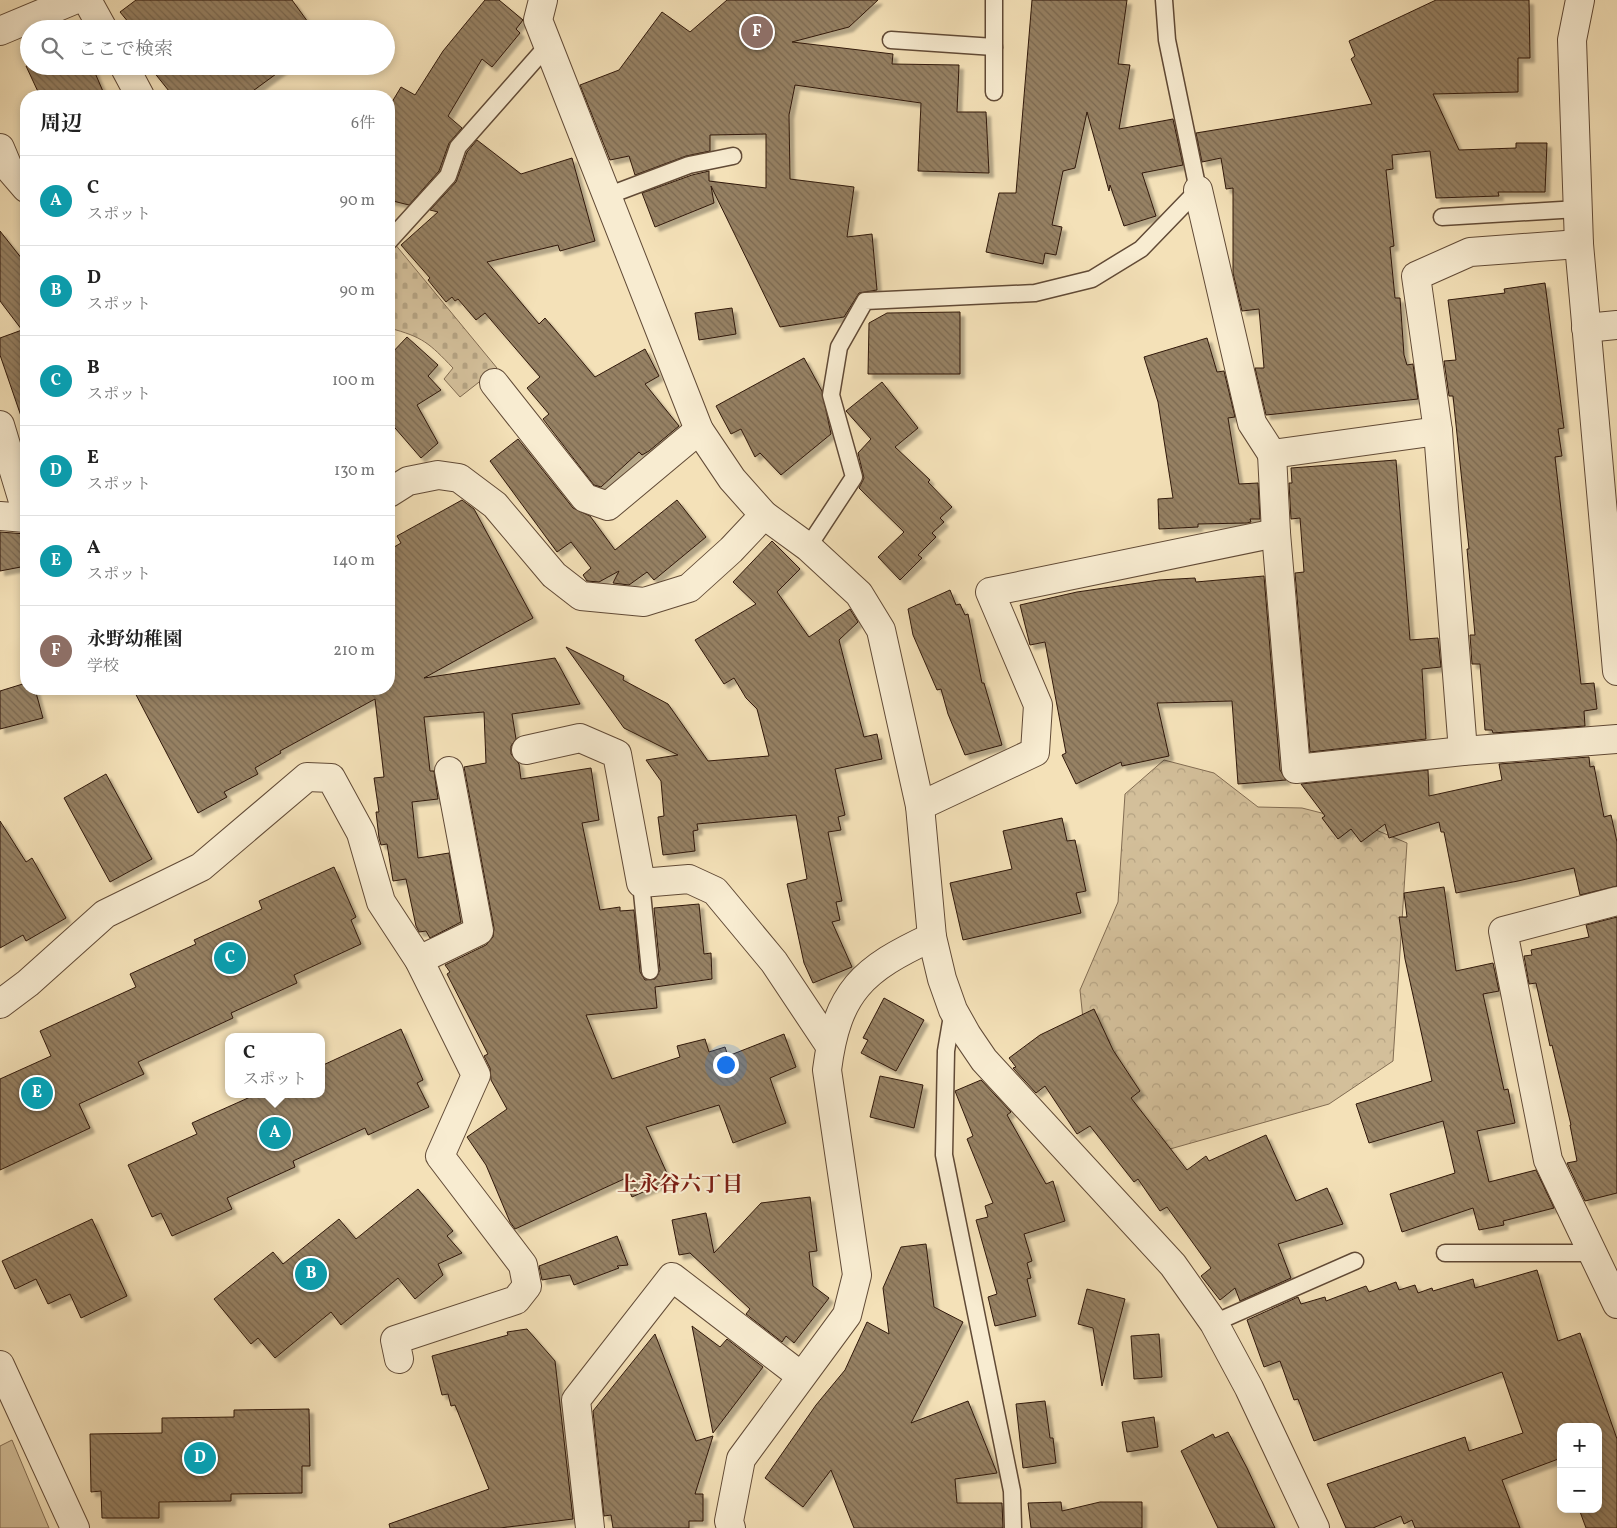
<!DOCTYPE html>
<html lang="ja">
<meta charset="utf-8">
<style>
:root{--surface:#fff;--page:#f6f6f6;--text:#222;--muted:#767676;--line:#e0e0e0;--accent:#b45309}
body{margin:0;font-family:Vollkorn,"Noto Serif JP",serif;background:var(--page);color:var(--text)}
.controls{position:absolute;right:15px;bottom:15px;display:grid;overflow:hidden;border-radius:10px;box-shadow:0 2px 8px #0003}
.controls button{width:45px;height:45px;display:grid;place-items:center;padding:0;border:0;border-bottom:1px solid var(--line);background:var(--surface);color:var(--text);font:25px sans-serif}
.you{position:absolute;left:725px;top:1064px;width:18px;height:18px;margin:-12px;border:4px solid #fff;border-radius:50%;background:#1a73e8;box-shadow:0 0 0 8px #1a73e833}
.badge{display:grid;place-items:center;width:32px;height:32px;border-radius:50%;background:var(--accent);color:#fff;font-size:16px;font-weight:700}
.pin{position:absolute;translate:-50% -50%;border:2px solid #fff;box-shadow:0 1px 5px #0006}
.popup{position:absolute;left:225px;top:1033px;width:100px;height:65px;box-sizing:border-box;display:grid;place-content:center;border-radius:10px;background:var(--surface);filter:drop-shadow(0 1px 4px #0005);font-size:16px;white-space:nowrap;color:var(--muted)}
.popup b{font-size:19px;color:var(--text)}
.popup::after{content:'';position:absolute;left:50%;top:100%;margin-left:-10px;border:10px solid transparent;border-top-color:var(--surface)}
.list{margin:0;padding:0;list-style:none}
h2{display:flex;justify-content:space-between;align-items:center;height:65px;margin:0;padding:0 20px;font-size:21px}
h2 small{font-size:16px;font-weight:400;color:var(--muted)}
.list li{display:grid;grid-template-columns:32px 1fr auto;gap:15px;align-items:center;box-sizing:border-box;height:90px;padding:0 20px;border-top:1px solid var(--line)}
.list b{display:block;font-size:19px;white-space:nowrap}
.list p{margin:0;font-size:16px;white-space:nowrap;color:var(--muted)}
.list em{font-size:16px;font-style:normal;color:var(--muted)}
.icon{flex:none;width:28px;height:28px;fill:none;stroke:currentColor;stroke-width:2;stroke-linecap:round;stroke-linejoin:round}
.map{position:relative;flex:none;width:1617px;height:1528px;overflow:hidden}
.search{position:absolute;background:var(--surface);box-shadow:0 2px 8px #0003;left:20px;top:20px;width:375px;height:55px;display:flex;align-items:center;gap:12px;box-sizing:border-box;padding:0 18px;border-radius:28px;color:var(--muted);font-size:19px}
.panel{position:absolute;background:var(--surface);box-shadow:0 2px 8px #0003;left:20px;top:90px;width:375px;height:605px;border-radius:20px}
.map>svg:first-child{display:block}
.forest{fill:url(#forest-crowns);stroke:#826c52}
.cemetery{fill:url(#cemetery-stones);stroke:#826c52}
.park{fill:#d3bf9a;stroke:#826c52}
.building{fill:url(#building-back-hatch);stroke:#30180a;filter:url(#shadow)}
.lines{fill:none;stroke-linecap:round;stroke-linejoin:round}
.service-casing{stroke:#614a36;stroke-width:19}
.minor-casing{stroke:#614a36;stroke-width:30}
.tertiary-casing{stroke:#614a36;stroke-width:30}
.service{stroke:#f8ecd1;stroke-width:16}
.minor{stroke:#f8ecd1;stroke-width:28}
.tertiary{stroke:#f8ecd1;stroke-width:28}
.labels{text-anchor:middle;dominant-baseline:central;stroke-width:4;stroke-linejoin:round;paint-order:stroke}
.neighbourhood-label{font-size:21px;font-weight:bold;fill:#7a1f14;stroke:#f8ecd1}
</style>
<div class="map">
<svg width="1617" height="1528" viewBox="0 0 1617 1528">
<defs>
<pattern id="forest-crowns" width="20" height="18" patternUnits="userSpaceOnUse" patternTransform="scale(1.25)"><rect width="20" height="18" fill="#d3bf9a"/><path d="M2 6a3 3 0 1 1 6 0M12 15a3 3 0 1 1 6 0" fill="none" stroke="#b5a383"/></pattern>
<pattern id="cemetery-stones" width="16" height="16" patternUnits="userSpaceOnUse" patternTransform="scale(1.25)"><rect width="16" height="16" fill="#d3bf9a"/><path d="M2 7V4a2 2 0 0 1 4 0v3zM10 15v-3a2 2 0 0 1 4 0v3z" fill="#b5a383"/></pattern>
<pattern id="building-back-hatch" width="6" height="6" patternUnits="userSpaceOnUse" patternTransform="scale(1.25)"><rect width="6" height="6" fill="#968164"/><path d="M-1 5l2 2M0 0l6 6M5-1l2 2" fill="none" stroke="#7b6951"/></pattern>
<filter id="shadow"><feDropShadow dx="4.5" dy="4.5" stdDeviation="1" flood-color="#0004"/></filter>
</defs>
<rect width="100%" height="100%" fill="#f4e1b8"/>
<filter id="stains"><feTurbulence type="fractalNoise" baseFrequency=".004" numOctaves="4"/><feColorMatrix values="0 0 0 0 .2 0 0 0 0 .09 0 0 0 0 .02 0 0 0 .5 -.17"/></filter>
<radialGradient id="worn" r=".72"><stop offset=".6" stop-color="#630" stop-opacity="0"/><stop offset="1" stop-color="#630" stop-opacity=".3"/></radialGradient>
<polygon class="forest" points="1164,760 1214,773 1258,807 1302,808 1357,822 1407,843 1393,1061 1329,1104 1170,1149 1087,1058 1080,990 1118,902 1125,794"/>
<path class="cemetery" d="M394,243L497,368L460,397L444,379L453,368C429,343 423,337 389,328V249Z"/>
<polygon class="park" points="12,1440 49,1528 0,1528 0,1446"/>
<g class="building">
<polygon points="136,0 292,0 313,29 134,29 120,12"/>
<polygon points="485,0 499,0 523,20 516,29 520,33 492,67 482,59 448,116 462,128 449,143 439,171 409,205 389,200 389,107 401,87 415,95 443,51"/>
<polygon points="727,0 878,0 849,27 792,42 893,54 892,64 959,65 957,112 986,112 989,173 918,171 921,103 795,85 789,115 790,179 854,187 847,237 872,234 877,290 859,293 844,317 780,327 711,186 714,203 655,227 642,193 692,175 709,171 709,181 766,188 766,134 710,135 710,151 686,156 635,175 629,156 610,160 580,85 619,70 662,12 690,32"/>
<polygon points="1032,0 1127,0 1118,64 1130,65 1119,129 1173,119 1183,165 1142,173 1156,216 1124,226 1110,185 1109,191 1087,112 1075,168 1063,171 1052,225 1062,227 1056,255 1045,253 1043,264 986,252 999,193 1016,193"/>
<polygon points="1436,0 1529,0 1530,58 1518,58 1518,92 1433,94 1459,150 1516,148 1516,143 1547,143 1545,192 1498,192 1499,196 1436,198 1430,151 1392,155 1393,169 1386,170 1394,246 1390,247 1395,298 1400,298 1404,355 1407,365 1413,364 1418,399 1266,415 1255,368 1264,368 1259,309 1242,311 1233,273 1233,188 1226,189 1221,158 1202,162 1196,133 1372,104 1351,59 1355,56 1349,41"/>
<polygon points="26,66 92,66 105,96 40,96"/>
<polygon points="149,66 287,66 246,96 173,96"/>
<polygon points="477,140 521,174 572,158 595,241 560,251 558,245 487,262 539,324 545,318 595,377 645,349 659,376 645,384 679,426 649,451 642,455 639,452 601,487 594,485 543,419 549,414 527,388 540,377 485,313 476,320 458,299 455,301 452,297 446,302 428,280 430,278 401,245 438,212 430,210 456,182 467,152"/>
<polygon points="0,231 26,264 26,418 22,419 0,355 0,338 22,330 0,301"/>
<polygon points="1545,283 1564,428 1558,429 1562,456 1555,457 1581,684 1594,683 1597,709 1584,711 1585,726 1493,733 1492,730 1485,730 1480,664 1472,664 1470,635 1475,635 1467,549 1469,549 1453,396 1449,396 1444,361 1456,360 1448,300 1505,293 1504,289"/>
<polygon points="732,308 736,334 699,340 695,313"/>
<polygon points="960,312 960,374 868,374 869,323 887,313"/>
<polygon points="407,337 438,365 428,376 441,390 417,405 438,443 421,458 389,421 389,356"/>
<polygon points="1207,338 1217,372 1224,371 1235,417 1228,418 1239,484 1258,483 1260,519 1250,519 1251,522 1247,523 1198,524 1198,527 1159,529 1158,499 1173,498 1158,402 1144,357"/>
<polygon points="804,358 822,391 831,434 781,475 760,453 755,457 741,429 731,434 716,406"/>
<polygon points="882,382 918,428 895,447 930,480 928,482 952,507 940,518 944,522 932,533 936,537 918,555 922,558 900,580 878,557 904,532 859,488 864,478 858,453 871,439 846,411"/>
<polygon points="518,439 573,508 590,516 615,550 677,500 706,537 654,580 647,572 629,585 613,583 619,571 599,582 587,581 583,575 591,568 571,542 557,552 490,461"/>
<polygon points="1396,460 1410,640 1438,638 1441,667 1422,669 1426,739 1310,752 1295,573 1304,572 1300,518 1291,519 1289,483 1292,483 1291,468"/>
<polygon points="462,500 474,509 533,618 424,678 555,658 580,704 512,714 516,739 511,746 511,754 519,764 521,779 591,768 599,820 582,823 600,910 620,907 620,911 634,910 640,972 645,980 655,979 660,970 654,908 699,904 704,954 711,953 712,979 655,987 657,1008 586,1015 612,1079 680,1057 677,1046 705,1039 709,1052 725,1047 728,1056 784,1034 796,1067 770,1078 786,1123 733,1143 719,1105 646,1127 670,1180 632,1197 624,1179 515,1229 510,1222 486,1165 467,1137 507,1109 491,1080 490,1068 484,1056 488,1054 447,974 450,972 445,965 486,945 493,937 494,928 464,767 486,763 484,712 424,717 430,771 434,771 438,799 412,802 418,858 449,853 461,922 430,938 426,931 419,932 416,926 406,879 393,881 387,844 381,845 379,838 376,812 379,812 374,778 384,777 375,699 280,751 281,753 255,768 258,774 224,792 227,797 198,813 133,689 389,689 389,550 401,543 397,536"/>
<polygon points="0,532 26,534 26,566 0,571"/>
<polygon points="772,541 800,569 777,592 809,637 850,609 858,622 839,640 864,737 877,734 882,759 835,769 845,815 838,817 841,830 828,832 842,901 836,902 840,920 832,922 852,967 813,983 804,963 787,884 807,879 796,815 697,824 698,830 693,831 695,851 663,855 658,817 664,816 661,781 646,760 678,755 624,728 566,647 624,676 623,680 668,704 708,761 769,756 757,709 746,698 734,678 724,684 695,640 756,604 733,582"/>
<polygon points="1264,576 1280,770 1286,780 1238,784 1232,701 1157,703 1169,756 1122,766 1121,762 1076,784 1062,755 1066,753 1045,642 1030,645 1020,605 1077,592 1159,580 1195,578 1196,582"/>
<polygon points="950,590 956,605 960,604 965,615 968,614 982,683 984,683 1002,745 965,755 948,714 941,689 937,690 913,635 908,609"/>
<polygon points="26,683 26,689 35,689 43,718 0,729 0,691"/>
<polygon points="1589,757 1590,767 1594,766 1604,817 1611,815 1617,842 1617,886 1580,895 1574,868 1518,881 1456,893 1444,832 1441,832 1439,822 1389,838 1385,824 1361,842 1351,829 1338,839 1322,818 1325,816 1301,784 1428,770 1429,796 1502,780 1499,764"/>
<polygon points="106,774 152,859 110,882 64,798"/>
<polygon points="1062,818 1067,841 1075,840 1086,891 1076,893 1081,913 963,940 950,883 1012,869 1003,831"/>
<polygon points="0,821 26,862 32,858 66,918 26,941 23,935 0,948"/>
<polygon points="334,867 356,917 351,920 361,944 294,975 297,983 231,1013 233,1018 138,1062 144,1074 79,1104 90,1128 0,1170 0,1079 51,1056 40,1031 136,987 130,974 196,944 194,940 262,909 259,901"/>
<polygon points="1444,887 1456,971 1493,963 1499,991 1483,994 1504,1090 1508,1089 1515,1123 1477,1131 1489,1182 1536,1170 1554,1208 1503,1221 1504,1225 1479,1230 1473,1208 1402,1232 1390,1194 1455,1173 1443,1121 1369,1143 1356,1104 1432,1081 1405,959 1399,917 1407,917 1404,893"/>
<polygon points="1617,917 1617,1193 1585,1201 1567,1163 1577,1161 1570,1125 1571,1125 1552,1045 1550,1046 1536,983 1529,984 1524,956 1532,955 1531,950 1589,937 1586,925"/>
<polygon points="884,998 924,1020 896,1071 861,1053 868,1040 863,1038"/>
<polygon points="1094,1009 1113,1050 1140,1091 1131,1098 1187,1170 1206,1156 1209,1161 1266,1135 1296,1201 1327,1188 1343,1224 1278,1244 1291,1278 1240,1301 1235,1288 1220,1300 1201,1276 1211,1268 1167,1207 1160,1211 1138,1179 1134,1182 1090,1126 1077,1134 1045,1086 1036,1093 1013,1068 1016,1067 1009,1058 1040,1035"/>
<polygon points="401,1029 423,1080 417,1083 429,1107 368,1135 365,1128 293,1161 295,1167 227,1198 232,1209 172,1236 161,1213 152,1217 128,1165 197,1134 192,1123 257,1094 321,1094 321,1066"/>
<polygon points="880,1076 923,1085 914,1128 870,1117"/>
<polygon points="981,1080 1011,1112 1007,1115 1046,1184 1053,1181 1065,1221 1024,1234 1032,1261 1027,1263 1031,1278 1027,1279 1036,1316 995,1326 988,1297 997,1294 976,1220 988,1217 985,1206 993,1203 967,1139 973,1136 955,1091"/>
<polygon points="418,1189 453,1231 447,1236 462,1253 438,1264 443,1275 415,1299 398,1278 341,1325 331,1312 275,1358 258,1338 251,1344 214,1299 273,1252 283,1264 339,1219 356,1239"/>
<polygon points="810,1197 817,1251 809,1252 813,1286 829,1298 794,1343 786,1336 782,1342 746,1314 750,1309 690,1253 679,1255 672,1220 706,1213 714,1253 761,1203"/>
<polygon points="92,1219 127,1296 81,1318 70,1294 48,1304 36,1279 15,1289 2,1261"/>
<polygon points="617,1236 628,1265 617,1266 619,1268 574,1285 570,1275 542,1280 539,1266"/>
<polygon points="926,1244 934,1307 963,1322 911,1423 968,1401 997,1473 955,1479 957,1503 1002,1503 1003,1528 854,1528 831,1470 803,1507 765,1478 816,1405 845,1370 867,1322 889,1334 883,1288 901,1247"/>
<polygon points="1537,1270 1558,1341 1580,1333 1617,1439 1617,1528 1586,1528 1579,1509 1598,1509 1598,1427 1561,1427 1561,1458 1502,1480 1520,1528 1415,1528 1412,1520 1404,1524 1401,1516 1373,1528 1346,1528 1327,1484 1465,1437 1469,1451 1523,1433 1502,1372 1314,1441 1298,1399 1294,1400 1280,1361 1264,1367 1247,1320 1298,1297 1301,1304 1325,1297 1326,1301 1366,1286 1369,1292 1396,1282 1399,1290 1415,1285 1418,1293 1432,1288 1433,1291 1473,1279 1475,1288"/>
<polygon points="1087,1289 1125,1299 1102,1386 1093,1328 1078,1324"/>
<polygon points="692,1326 720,1347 727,1339 763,1367 713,1433"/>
<polygon points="527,1329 555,1361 573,1519 500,1528 390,1528 389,1524 489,1489 455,1405 451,1406 448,1394 442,1395 432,1356 508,1335 507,1332"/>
<polygon points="655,1334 696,1441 713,1436 695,1494 703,1494 703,1521 689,1521 689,1528 613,1528 611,1515 604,1516 593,1411"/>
<polygon points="1159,1334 1162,1377 1134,1379 1131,1336"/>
<polygon points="1045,1401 1050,1438 1053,1438 1056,1463 1023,1468 1016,1404"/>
<polygon points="309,1409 310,1466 302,1466 302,1493 231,1494 231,1501 159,1502 159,1518 102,1518 101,1491 91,1492 90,1434 162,1433 162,1418 234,1417 234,1410"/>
<polygon points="1154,1417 1158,1447 1127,1452 1122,1422"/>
<polygon points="1228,1432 1247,1468 1275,1528 1218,1528 1181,1451 1213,1434 1215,1438"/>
<polygon points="1061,1502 1062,1511 1100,1502 1142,1502 1142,1528 1031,1528 1028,1503"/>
</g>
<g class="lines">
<g class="service-casing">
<g id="service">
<polyline points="891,40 994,47"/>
<polyline points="994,92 994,0"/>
<polyline points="607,196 689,165 733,156"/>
<polyline points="1442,217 1578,209"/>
<polyline points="389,241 448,176 458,147 548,45"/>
<polyline points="808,547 854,477 831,395 839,347 865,301 1035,293 1092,279 1141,249 1198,190 1167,40 1164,0"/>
<polyline points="641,883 650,971"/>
<polyline points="953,1010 946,1051 944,1155 1012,1491 1013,1528"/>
<polyline points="1445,1253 1592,1253"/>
<polyline points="1214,1323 1355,1261"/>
</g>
</g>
<g class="minor-casing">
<g id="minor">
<polyline points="87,0 103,29"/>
<polyline points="0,31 74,0"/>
<polyline points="124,66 140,96"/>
<polyline points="0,148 8,167 26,188"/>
<polyline points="1198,190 1252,423 1272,454"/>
<polyline points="1586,328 1617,325"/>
<polyline points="494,383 585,498 608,506 699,430"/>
<polyline points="0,425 26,511"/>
<polyline points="1438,431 1272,454 1276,533 1296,769 1463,751 1617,739"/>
<polyline points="389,493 408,481 438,475 459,478 495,505 554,575 581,596 644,602 689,588 731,550 764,515"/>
<polyline points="0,516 26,518"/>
<polyline points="526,750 580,738 617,754 641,883 689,879 715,891 774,962 830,1046"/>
<polyline points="1463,751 1438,431 1416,276 1470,252 1579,244"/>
<polyline points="920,806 1035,752 1038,705 990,592 1276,533"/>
<polyline points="1617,901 1503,931 1548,1160 1617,1304"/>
<polyline points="419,960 479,931 449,771"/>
<polyline points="0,1004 28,983 105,914 201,867 307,777 331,778 361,833 381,902 419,960 476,1075 440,1156 523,1265 527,1286 516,1300 395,1340 399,1359"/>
<polyline points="0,1365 75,1528"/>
<polyline points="590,1528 576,1400 672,1277 801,1376"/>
</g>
</g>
<g class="tertiary-casing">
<g id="tertiary">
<polyline points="543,0 538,20 699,430 732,479 764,515 808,547 859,594 881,630 920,806 932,937 942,979 953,1010 967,1035 984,1060 1173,1265 1214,1323 1249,1388 1315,1528"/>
<polyline points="1580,0 1572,40 1579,244 1617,671"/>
<path d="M731,1528L729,1521L741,1459L847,1315L857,1275L827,1070C837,991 863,969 932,937"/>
</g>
</g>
<use href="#service" class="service"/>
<use href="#minor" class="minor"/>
<use href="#tertiary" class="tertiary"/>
</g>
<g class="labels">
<g class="neighbourhood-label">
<text x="680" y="1185">上永谷六丁目</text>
</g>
</g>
<rect width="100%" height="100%" filter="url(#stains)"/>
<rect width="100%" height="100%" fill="url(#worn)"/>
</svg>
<div class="controls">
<button>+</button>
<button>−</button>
</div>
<div class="you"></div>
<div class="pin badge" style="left:275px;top:1133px;background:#0f9aa8">A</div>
<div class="popup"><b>C</b>スポット</div>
<div class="pin badge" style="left:311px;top:1274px;background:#0f9aa8">B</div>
<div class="pin badge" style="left:230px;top:958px;background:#0f9aa8">C</div>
<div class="pin badge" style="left:200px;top:1458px;background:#0f9aa8">D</div>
<div class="pin badge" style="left:37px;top:1093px;background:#0f9aa8">E</div>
<div class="pin badge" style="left:757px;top:32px;background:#8d6e63">F</div>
<div class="search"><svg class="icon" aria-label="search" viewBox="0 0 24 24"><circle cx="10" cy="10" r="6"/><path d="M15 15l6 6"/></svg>ここで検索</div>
<section class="panel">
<h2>周辺<small>6件</small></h2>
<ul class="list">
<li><span class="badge" style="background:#0f9aa8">A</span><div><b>C</b><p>スポット</p></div><em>90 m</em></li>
<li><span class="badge" style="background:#0f9aa8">B</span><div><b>D</b><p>スポット</p></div><em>90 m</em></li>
<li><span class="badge" style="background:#0f9aa8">C</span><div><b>B</b><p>スポット</p></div><em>100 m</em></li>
<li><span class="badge" style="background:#0f9aa8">D</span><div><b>E</b><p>スポット</p></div><em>130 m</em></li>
<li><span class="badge" style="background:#0f9aa8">E</span><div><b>A</b><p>スポット</p></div><em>140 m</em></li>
<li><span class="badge" style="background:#8d6e63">F</span><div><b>永野幼稚園</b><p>学校</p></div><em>210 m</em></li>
</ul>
</section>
</div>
